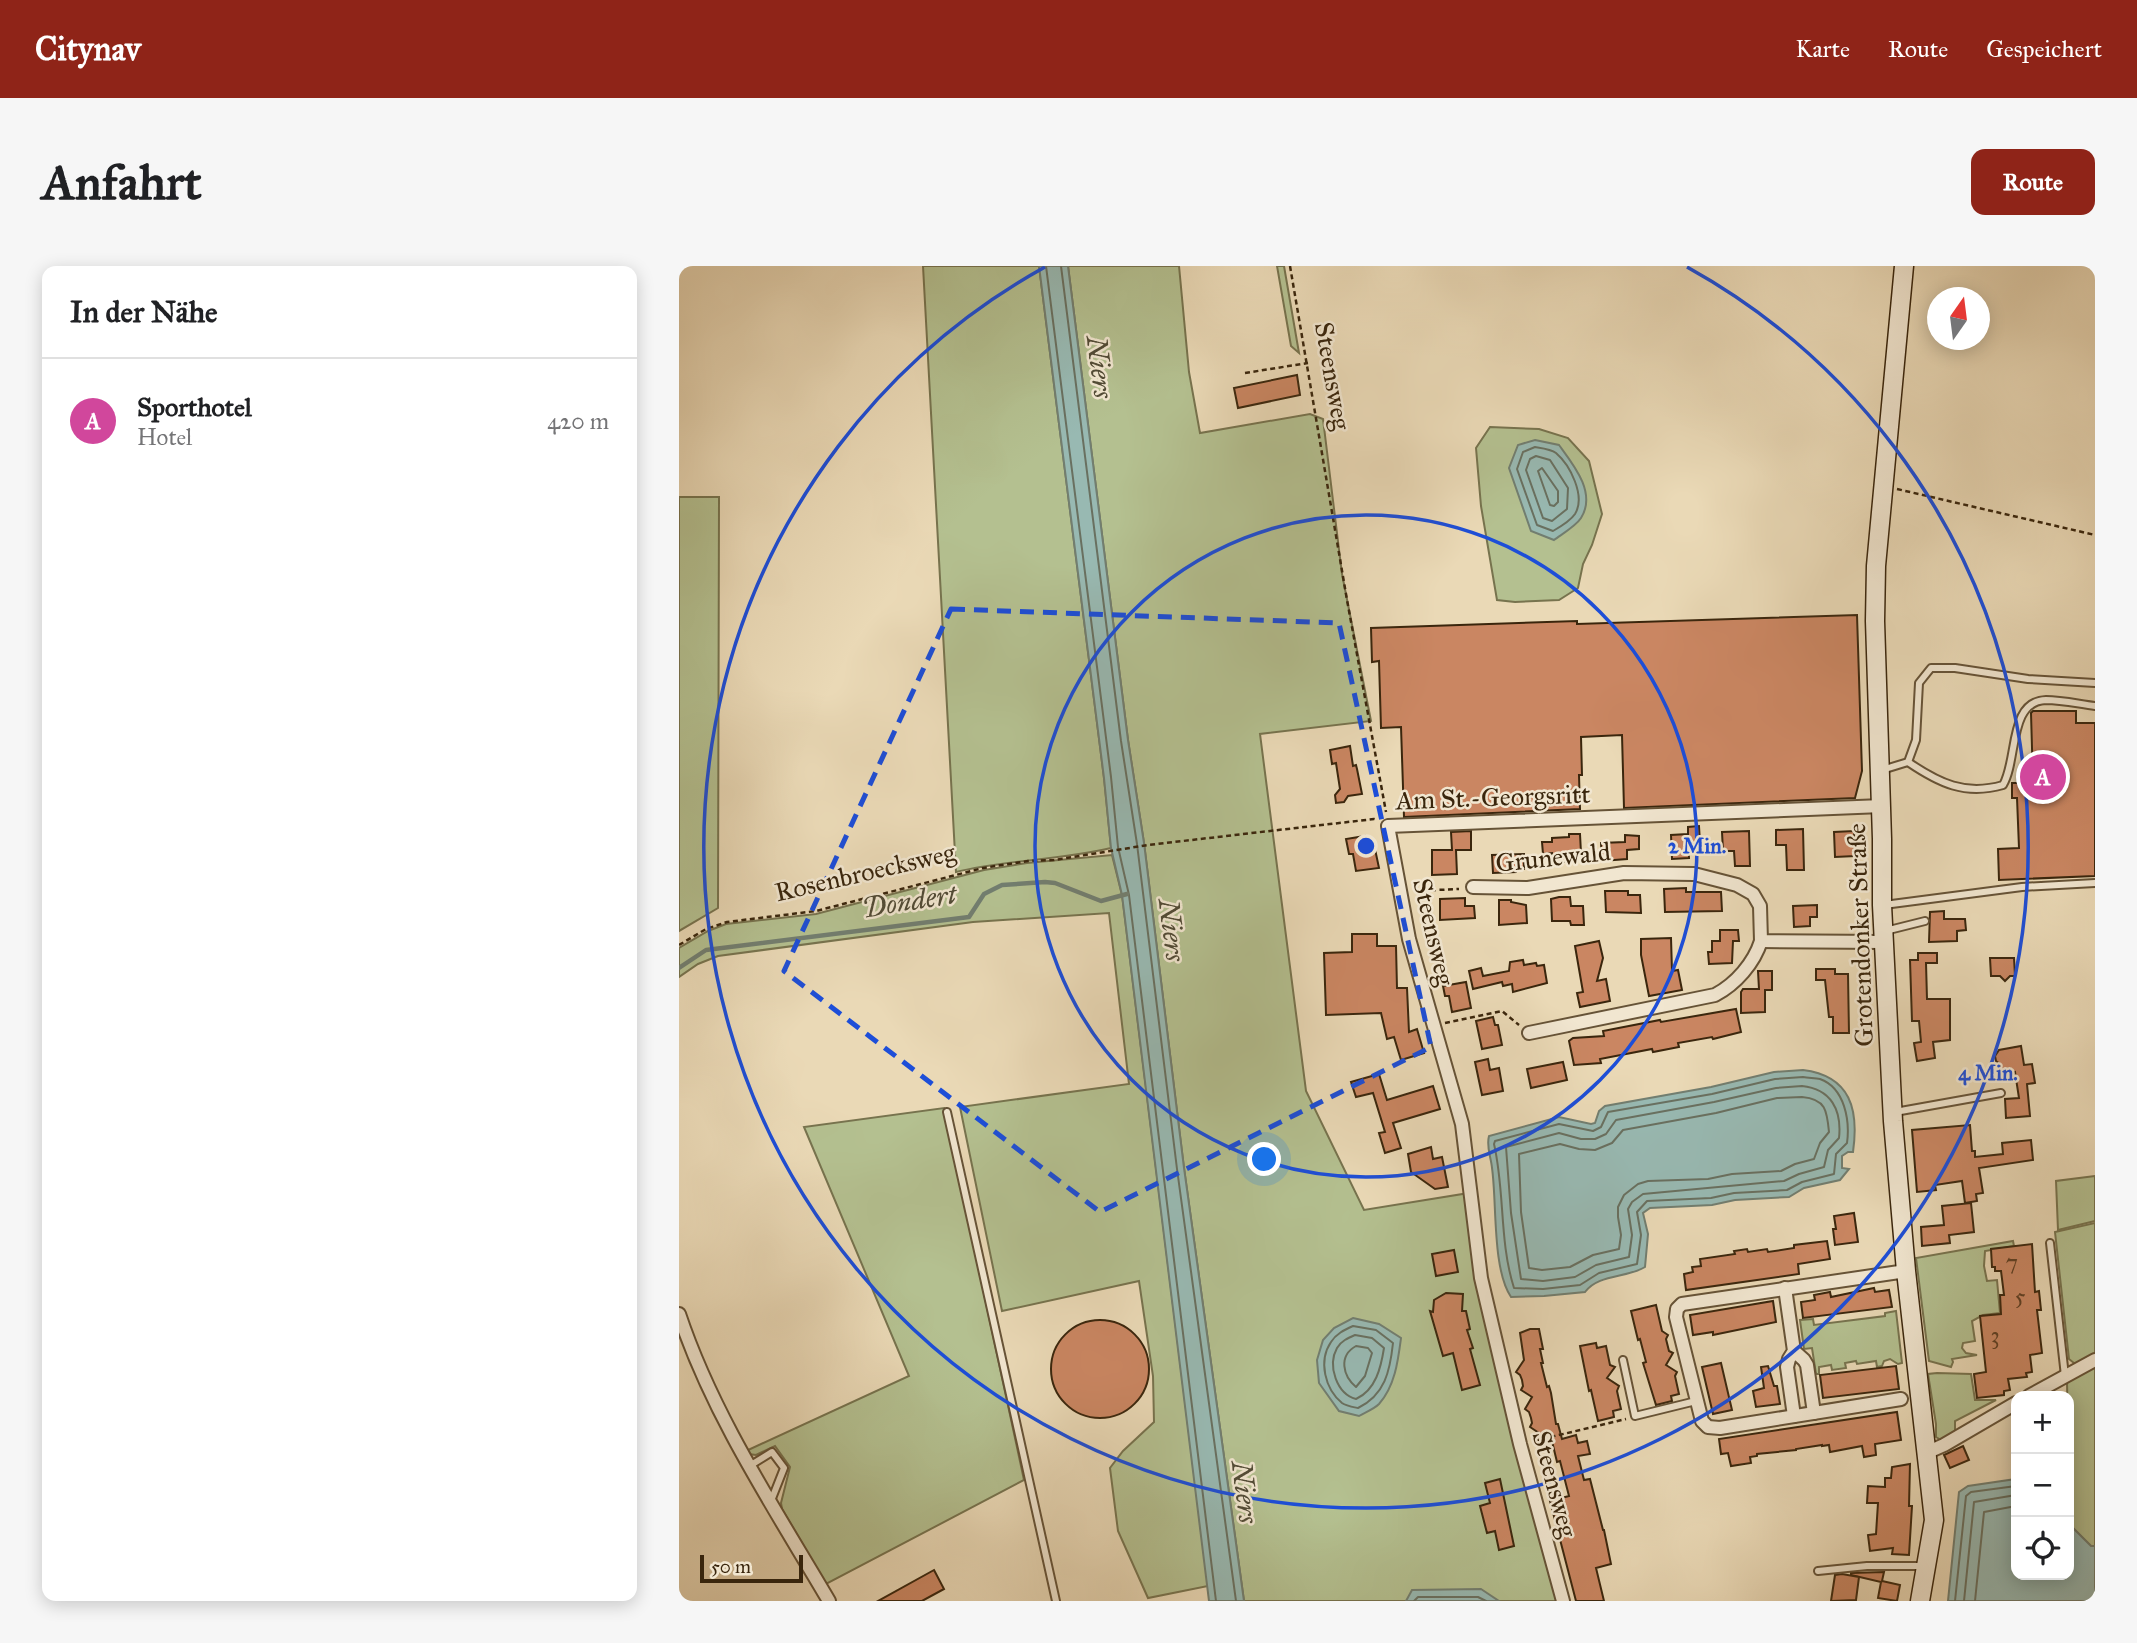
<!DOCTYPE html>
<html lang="de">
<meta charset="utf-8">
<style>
:root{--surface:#fff;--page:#f6f6f6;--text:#202124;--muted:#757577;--line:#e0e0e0;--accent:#8f2418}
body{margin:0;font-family:"IM FELL Great Primer",serif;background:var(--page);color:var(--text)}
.controls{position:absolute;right:21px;bottom:21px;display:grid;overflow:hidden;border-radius:14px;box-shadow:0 4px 18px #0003}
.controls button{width:63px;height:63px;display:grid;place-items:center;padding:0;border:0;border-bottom:2px solid var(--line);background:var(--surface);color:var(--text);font:35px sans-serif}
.compass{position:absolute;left:1248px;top:21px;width:63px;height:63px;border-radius:50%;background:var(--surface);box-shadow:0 4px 18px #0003;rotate:14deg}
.scale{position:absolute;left:21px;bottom:18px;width:103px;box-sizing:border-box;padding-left:7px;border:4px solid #3a260d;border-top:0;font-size:19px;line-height:24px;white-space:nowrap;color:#3a260d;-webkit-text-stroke:5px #f1e6d0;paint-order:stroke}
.you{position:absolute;left:586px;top:894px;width:24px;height:24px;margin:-18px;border:5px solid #fff;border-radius:50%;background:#1a73e8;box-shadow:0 0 0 10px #1a73e833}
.badge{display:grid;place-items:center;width:46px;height:46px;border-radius:50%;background:var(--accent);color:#fff;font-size:23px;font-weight:700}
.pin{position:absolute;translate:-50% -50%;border:4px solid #fff;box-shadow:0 2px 7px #0006}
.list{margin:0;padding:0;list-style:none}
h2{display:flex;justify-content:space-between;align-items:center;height:91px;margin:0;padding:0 28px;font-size:30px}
h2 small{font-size:23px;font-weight:400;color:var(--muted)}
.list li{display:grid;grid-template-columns:46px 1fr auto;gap:21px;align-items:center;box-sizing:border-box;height:126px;padding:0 28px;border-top:2px solid var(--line)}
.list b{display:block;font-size:26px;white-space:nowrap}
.list p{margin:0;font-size:23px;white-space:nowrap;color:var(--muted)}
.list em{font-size:23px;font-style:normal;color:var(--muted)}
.icon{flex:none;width:38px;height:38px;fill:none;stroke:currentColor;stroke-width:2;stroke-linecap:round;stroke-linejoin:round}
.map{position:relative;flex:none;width:1416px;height:1335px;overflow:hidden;border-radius:14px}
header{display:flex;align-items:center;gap:42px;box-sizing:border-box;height:98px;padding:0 35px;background:var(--accent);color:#fff}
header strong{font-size:33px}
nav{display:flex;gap:38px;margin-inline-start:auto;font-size:24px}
.intro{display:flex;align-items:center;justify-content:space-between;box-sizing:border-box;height:168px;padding:0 42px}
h1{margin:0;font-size:49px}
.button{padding:18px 32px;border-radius:14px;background:var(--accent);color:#fff;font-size:24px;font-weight:700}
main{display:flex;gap:42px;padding:0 42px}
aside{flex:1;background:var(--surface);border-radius:14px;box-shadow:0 4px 18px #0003}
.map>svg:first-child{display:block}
.green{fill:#b4c090;stroke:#77734e;stroke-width:2}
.water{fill:#98b9b2;stroke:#727e70;stroke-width:2}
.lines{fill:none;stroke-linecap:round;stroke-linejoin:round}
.shore{stroke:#697060;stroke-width:2}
.stream{stroke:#727e70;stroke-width:4.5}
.building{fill:#ca8662;stroke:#3a260d;stroke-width:2}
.service-casing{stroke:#665337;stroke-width:10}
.minor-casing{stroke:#665337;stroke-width:16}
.secondary-casing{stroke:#3a260d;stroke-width:21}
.path{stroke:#3a260d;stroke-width:2.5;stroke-dasharray:5 3.5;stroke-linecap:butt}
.service{stroke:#f1e6d0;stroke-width:6}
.minor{stroke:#f1e6d0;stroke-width:12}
.secondary{stroke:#f1e6d0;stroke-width:18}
.marked{fill:none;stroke:#1d4ed8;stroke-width:5;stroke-dasharray:14 9;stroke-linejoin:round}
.ring{fill:none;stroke:#1d4ed8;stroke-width:3.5}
.labels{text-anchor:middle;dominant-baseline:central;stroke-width:5;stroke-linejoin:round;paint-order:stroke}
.number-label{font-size:23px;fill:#5e3e22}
.street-label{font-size:26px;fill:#3a260d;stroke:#f1e6d0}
.water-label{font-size:28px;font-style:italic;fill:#524b36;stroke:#f1e6d0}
.centre{fill:#1d4ed8;stroke:#f1e6d0;stroke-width:3.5}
.ring-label{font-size:21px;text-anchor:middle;font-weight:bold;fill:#1d4ed8;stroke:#f1e6d0;stroke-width:5;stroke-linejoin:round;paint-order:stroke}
</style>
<header>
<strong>Citynav</strong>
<nav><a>Karte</a><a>Route</a><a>Gespeichert</a></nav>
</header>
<div class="intro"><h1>Anfahrt</h1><a class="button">Route</a></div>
<main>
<aside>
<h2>In der Nähe<small></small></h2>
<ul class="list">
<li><span class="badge" style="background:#d1479c">A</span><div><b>Sporthotel</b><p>Hotel</p></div><em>420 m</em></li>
</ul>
</aside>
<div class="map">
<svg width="1416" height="1335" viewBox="0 0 1416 1335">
<rect width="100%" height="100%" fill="#ead9b6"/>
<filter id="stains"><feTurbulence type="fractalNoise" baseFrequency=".00286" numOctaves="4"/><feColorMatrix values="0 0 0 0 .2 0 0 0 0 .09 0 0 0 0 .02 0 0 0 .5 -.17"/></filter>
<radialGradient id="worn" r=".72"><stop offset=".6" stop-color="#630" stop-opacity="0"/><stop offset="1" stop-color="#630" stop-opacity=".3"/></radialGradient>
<g class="green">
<path d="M244,0H360L425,512L432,582C381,594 328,594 277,606Z"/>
<polygon points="389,0 500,0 510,106 521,167 631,148 644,153 663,308 692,455 581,468 627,825 685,944 790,927 802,1012 884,1335 565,1335 505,902 465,577 449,474"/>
<polygon points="598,0 605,0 620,87 612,80"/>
<polygon points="811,161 860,163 889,172 910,195 923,248 913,279 904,298 899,322 880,334 836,336 818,334 802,240 797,182"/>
<polygon points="0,231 40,231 39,642 0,665"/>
<polygon points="433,589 443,629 529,1320 469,1332 439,1265 431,1202 444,1185 475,1156 474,1110 460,1015 323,1045 281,841 450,818 430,647 294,656 39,690 19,698 0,711 0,682 29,665 47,658 137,648 305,604 348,597"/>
<polygon points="265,842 345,1214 147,1318 103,1243 102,1237 111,1201 96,1180 77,1189 69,1188 67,1185 230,1110 125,861"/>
<polygon points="1416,910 1416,955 1379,964 1377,915"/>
<polygon points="1416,957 1416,1281 1412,1280 1390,1258 1388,1113 1398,1106 1395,1097 1390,1093 1376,966"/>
<polygon points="1334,975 1335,980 1306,985 1305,1000 1308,1015 1318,1014 1321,1047 1304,1049 1293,1055 1296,1075 1284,1077 1283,1082 1287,1087 1298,1089 1273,1093 1274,1096 1272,1101 1250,1095 1237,992"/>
<polygon points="1217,1045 1223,1097 1219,1098 1211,1093 1205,1095 1203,1100 1198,1101 1197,1095 1178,1098 1177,1095 1166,1097 1167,1102 1153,1104 1152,1099 1140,1101 1140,1108 1137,1108 1133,1082 1125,1083 1121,1054 1134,1053 1135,1059 1206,1050 1206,1047"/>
<polygon points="1258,1107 1292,1108 1296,1134 1317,1134 1276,1155 1276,1165 1262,1174 1257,1171 1257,1158 1249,1108"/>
</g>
<g class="water">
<polygon points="360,0 389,0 449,474 465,577 505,902 565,1335 530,1335 443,629 432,582 425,512"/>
<path d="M856,174L880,179C894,198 918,227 902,252C897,260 883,268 875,274L852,265L830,202L839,179Z"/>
<path d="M1124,804C1172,810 1180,844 1174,886H1169L1163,890V902L1170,903L1161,914L1125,922L1110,931L1056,934L1033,939L971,942L964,947L969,968L966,1001C948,1012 919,1008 906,1026L865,1030L832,1031C813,1003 818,936 813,902C812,891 807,881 810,870L880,851L912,858L916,857L920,845L926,840L1032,821L1095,806Z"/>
<path d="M674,1052L700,1058L722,1072C719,1095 716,1120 700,1138C695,1143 687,1146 680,1150L660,1145L640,1117L638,1094L644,1074L655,1062Z"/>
<polygon points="1337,1213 1337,1309 1390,1309 1390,1258 1412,1280 1416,1280 1416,1335 1269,1335 1280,1226 1289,1220"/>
<polygon points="802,1323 820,1335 727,1335 733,1324"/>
</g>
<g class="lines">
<g class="shore">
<polyline points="367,0 432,511 439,581 450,629 537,1335"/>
<polyline points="382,0 442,475 458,578 498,903 557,1335"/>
<path d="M856,181C862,182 872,183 877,187C891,199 907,230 896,248C892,254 881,261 874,265L858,259L838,203L844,186Z"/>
<polygon points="857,190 871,194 889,222 888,243 873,255 864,252 847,204 851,193"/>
<polygon points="863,202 879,225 879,236 875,240 871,239 859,205"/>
<path d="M1124,811C1129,812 1136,812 1141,813C1166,822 1171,855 1168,877L1157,888L1155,908L1123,916L1108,924L1055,927L1032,932L968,935L958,946L962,969L958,998L920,1007L901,1019L864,1023L835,1022C820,975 826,925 815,878L816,875L880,858L914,865L922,861L929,846L1033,828L1096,813Z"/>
<path d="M1123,820C1152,823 1163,844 1160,872L1149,884L1145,901L1120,908L1105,915L964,928L953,936L949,943L953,969L950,991L917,999L896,1011L864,1015L842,1013L832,947L827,881L880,867L902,873H916L927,868L937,854L1035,836L1097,822Z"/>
<path d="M1123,831C1147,833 1148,845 1150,866L1141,877L1135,893L1116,898L1102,905L1053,908L1029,913L969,915L959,918L945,929L939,941V951L942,969L940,983L914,989L891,1001L863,1004L850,1002L842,946L840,888L881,878L900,883L916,884L933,877L944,864L1037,847L1098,832Z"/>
<path d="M674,1060L697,1064L714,1077C711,1105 706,1129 679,1142C674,1141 667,1140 663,1137C646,1123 639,1095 652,1076C657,1068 665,1064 674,1060Z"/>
<path d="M676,1069L693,1072L705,1082C702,1101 697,1124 677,1133C658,1128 648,1100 658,1082C662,1075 669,1072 676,1069Z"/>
<path d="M677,1080L689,1082L693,1087L686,1110L677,1121C664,1110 659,1090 677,1080Z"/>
<polyline points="735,1335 739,1331 799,1331 807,1335"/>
<polyline points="1276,1335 1287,1230 1292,1226 1337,1220"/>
<polyline points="1285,1335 1295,1236 1337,1229"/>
<polyline points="1296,1335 1305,1246 1337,1240"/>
</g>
<polyline class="stream" points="0,702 27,684 290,651 305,628 323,619 366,616 376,617 422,635 448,628"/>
</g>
<g class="building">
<polygon points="618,109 621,129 559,142 555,122"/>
<polygon points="1178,349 1183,505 1176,532 945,542 943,469 902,471 903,509 900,509 901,543 725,551 722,461 702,462 700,395 693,396 692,362 898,355 898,358"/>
<polygon points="1354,445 1397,445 1397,457 1416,457 1416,610 1320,614 1319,583 1340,582 1338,532 1333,532 1333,517 1354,517 1352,447"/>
<polygon points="671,480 674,500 677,499 678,503 683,528 669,530 665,536 657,537 656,529 661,523 657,497 653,498 651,484"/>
<polygon points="1020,560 1021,577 1010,577 1009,571 1010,592 993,593 992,569 1009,568 1009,561"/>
<polygon points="1124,563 1125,604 1108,604 1107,579 1097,579 1097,564"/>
<polygon points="792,565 792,584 777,584 778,608 753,609 753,584 773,584 772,566"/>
<polygon points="1070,565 1071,600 1056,600 1055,585 1044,585 1043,566"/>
<polygon points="1175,565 1176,590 1156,591 1155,566"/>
<polygon points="890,568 901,568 902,587 892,587 892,596 873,596 873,587 864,588 863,576 873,576 873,572 890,571"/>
<polygon points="946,569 960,570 960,583 948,584 948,593 923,595 922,577 946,576"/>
<polygon points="686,570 688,584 696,583 700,602 677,605 674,588 670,588 667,573"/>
<polygon points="845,588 845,603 837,603 837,606 814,607 813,589"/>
<polygon points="1007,622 1007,626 1042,626 1043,645 986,646 985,623"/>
<polygon points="926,625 949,625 949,629 961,629 962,647 927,646"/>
<polygon points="880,631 891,631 892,640 904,640 905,659 892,659 891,655 873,655 872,633"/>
<polygon points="786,632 786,640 795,640 796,652 761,654 761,633"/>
<polygon points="820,634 832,634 832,636 847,639 848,657 820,659"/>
<polygon points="1138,639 1138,651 1131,651 1131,660 1115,661 1114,640"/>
<polygon points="1265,645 1265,653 1286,653 1287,664 1278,665 1278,675 1250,676 1251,646"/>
<polygon points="1041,664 1059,664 1060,675 1054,675 1053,697 1030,698 1029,686 1033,686 1033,675 1041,675"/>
<polygon points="673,668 698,668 698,680 717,680 718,722 728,722 730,766 738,763 745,787 722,794 715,771 708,773 702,747 647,749 645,687 673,686"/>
<polygon points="992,672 993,705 999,704 1003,724 970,730 962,689 962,673"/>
<polygon points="920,675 924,692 918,715 927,713 931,735 901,741 898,727 904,726 896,680"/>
<polygon points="1239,687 1258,687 1258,697 1247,697 1248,733 1271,733 1271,774 1254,776 1256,792 1238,795 1235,777 1242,776 1240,755 1233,755 1231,694 1239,694"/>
<polygon points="1311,692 1335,692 1336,710 1331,710 1326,715 1321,710 1312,710"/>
<polygon points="844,694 845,699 857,697 858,700 865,699 868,717 834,726 833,718 824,720 823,716 794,723 790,705 802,702 804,710 830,705 831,696"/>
<polygon points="1137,703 1156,703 1156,708 1169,708 1170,767 1154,767 1154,751 1150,751 1146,714 1137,714"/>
<polygon points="1079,705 1093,705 1093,724 1086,724 1086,746 1062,747 1062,726 1064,723 1080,723"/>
<polygon points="787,716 792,742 773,746 770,730 766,730 764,720"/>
<polygon points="1057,743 1062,766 1034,773 1033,771 999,777 1000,781 974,786 973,783 921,793 922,797 895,799 890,775 894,772 925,770 924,765 981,754 982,756"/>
<polygon points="814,751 816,759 819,759 823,779 803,783 797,755"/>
<polygon points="1342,780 1345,799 1353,798 1356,817 1348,818 1351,850 1327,852 1326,833 1340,832 1336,806 1322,808 1321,798 1317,795 1316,790 1320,784"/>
<polygon points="809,793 811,804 820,802 824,825 803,829 796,796"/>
<polygon points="884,796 888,814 852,822 848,803"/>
<polygon points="700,808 708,834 754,820 761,843 714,857 722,882 706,887 700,867 706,866 694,827 677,831 672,816"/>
<polygon points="1291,859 1293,885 1296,885 1296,891 1324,888 1323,877 1352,874 1354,894 1300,902 1304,927 1297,928 1298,935 1286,937 1283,915 1256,919 1257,924 1238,926 1233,864"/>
<polygon points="752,881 754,893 763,891 769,921 756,923 732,906 729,888"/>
<polygon points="1292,937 1295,966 1270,969 1271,977 1243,980 1242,961 1265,959 1263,940"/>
<polygon points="1175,947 1179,976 1156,979 1154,963 1157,963 1155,950"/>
<polygon points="1148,975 1151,993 1119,998 1120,1008 1007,1024 1005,1008 1014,1006 1013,1001 1022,1000 1021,993 1056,988 1055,985 1068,983 1069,986 1088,983 1089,986 1115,982 1115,979"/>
<polygon points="1353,978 1356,1026 1360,1025 1362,1044 1358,1044 1363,1087 1351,1089 1353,1106 1347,1107 1348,1111 1329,1113 1331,1124 1325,1125 1325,1129 1298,1132 1295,1108 1307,1106 1301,1050 1322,1048 1321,1029 1325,1029 1322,1005 1316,1005 1316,1001 1313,1001 1312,983"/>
<polygon points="775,984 779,1006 757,1010 753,988"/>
<polygon points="1195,1022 1196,1026 1210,1024 1213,1041 1124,1052 1122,1036 1136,1034 1135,1029 1151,1026 1152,1031"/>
<polygon points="767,1027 784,1028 783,1045 787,1045 791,1063 788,1064 794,1082 791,1083 801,1119 783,1124 774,1087 764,1090 751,1045 754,1046 755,1034"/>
<polygon points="1094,1035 1097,1056 1034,1069 1034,1066 1014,1069 1011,1049"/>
<polygon points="977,1039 983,1065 989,1069 987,1073 990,1085 994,1087 987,1099 998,1106 996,1110 1000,1128 992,1130 993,1135 977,1139 964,1097 967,1096 961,1073 959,1074 952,1045"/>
<circle cx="421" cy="1103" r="49"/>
<polygon points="851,1063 860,1063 864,1083 861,1083 864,1097 862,1097 868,1121 870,1120 872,1127 877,1158 879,1158 883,1173 897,1169 899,1177 908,1175 911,1188 899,1190 905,1214 911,1213 924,1264 925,1264 932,1298 917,1302 925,1335 897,1335 871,1235 890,1230 881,1195 878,1196 871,1167 863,1169 851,1161 853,1157 852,1152 850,1146 846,1143 853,1131 842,1124 844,1120 843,1114 841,1109 837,1106 845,1094 841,1067"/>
<polygon points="917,1077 918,1082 927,1080 931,1099 936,1101 928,1112 940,1120 938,1125 942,1143 934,1145 935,1151 919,1155 912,1124 910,1125 901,1080"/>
<polygon points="1042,1097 1053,1144 1034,1148 1023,1101"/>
<polygon points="1089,1100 1095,1120 1098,1120 1101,1138 1077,1141 1074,1125 1085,1122 1082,1101"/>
<polygon points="1217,1100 1220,1123 1144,1132 1141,1109"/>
<polygon points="1218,1146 1222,1174 1196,1178 1197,1189 1185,1191 1183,1180 1151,1186 1150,1179 1143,1180 1143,1179 1117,1183 1117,1184 1078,1188 1078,1190 1071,1191 1072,1197 1052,1200 1049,1187 1042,1188 1040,1173"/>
<polygon points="1284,1180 1290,1194 1271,1202 1265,1189"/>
<polygon points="1231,1198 1230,1240 1233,1240 1230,1289 1213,1288 1214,1282 1191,1285 1189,1269 1197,1268 1199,1237 1188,1237 1189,1220 1206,1221 1206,1212 1212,1212 1213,1201"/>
<polygon points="821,1213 835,1280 820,1284 816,1265 808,1267 801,1240 811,1237 806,1217"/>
<polygon points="255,1304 265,1323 243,1335 199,1335"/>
<polygon points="1205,1306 1203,1315 1221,1319 1218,1335 1199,1332 1202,1316 1172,1309 1172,1307"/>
<polygon points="1163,1308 1180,1311 1177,1334 1152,1335 1156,1309"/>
</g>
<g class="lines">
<g class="service-casing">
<g id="service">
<path d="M1229,496C1260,517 1286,530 1324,519C1339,494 1329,435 1367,434C1383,434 1400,438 1416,440"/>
<polyline points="1203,504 1229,496 1237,474 1240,417 1252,402 1276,402 1349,413 1416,417"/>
<polyline points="1205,639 1343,621 1416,617"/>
<polyline points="1206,665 1246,655"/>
<polyline points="268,846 377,1335"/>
<polyline points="1216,846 1322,827"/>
<polyline points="1371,977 1386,1110"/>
<polyline points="944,1094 956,1150 1017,1135"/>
<polyline points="72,1199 93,1186 105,1202 92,1235"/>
<polyline points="1139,1305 1188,1300 1245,1300"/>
</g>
</g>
<g class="minor-casing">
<g id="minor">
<polyline points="794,621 849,622 945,607 1015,608 1058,619 1074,628 1081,640 1082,675 1205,676"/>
<path d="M850,767L1036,729C1057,718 1075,697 1082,675"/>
<polyline points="1106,1022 1115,1085 1110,1093 1108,1101 1115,1150"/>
<path d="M0,1048C34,1150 96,1243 150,1335"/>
<polyline points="1115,1085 1125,1094 1128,1099 1135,1147"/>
<polyline points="1350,1130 1416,1094"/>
<polyline points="1222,1133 1041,1162 1029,1161 1023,1155 997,1051 998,1043 1003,1038 1227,1005"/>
<polyline points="1247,1187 1265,1179 1337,1137"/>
<polyline points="884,1335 841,1178 802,1012 783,858 730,673 709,560 1203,540"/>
</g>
</g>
<g class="secondary-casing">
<polyline id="secondary" points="1225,0 1197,300 1196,355 1203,573 1203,639 1214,855 1227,1005 1255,1254 1241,1335"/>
</g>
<g class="path">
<polyline points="611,0 668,334 707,546"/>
<polyline points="566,107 629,97"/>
<polyline points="1218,223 1416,269"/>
<polyline points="735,625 780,623"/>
<polyline points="0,679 27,663 48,656 137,645 304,602 349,595 375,594 469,579 695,553 699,554"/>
<polyline points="766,757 823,745 840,759"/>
<polyline points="855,1175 947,1153"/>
</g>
<use href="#service" class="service"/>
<use href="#minor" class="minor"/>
<use href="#secondary" class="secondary"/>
</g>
<path class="marked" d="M272,343L660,357L752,781L421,946L105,705Z"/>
<g class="ring">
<circle cx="687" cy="580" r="331"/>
<path d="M1008 1A662 662 0 1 1 366 1"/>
</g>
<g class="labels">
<g class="number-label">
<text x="1333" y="996">7</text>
<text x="1341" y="1030">5</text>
<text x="1316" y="1069">3</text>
</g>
<g class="street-label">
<text transform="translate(654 110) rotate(80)">Steensweg</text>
<text transform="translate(814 531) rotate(-2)">Am St.-Georgsritt</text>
<text transform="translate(874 591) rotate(-6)">Grunewald</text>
<text transform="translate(186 606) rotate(-13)">Rosenbroecksweg</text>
<text transform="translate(755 666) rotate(77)">Steensweg</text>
<text transform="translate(1181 669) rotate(-92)">Grotendonker Straße</text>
<text transform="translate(876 1218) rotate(75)">Steensweg</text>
</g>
<g class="water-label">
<text transform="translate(421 101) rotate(83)">Niers</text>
<text transform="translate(230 635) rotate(-9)">Dondert</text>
<text transform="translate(493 664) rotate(83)">Niers</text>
<text transform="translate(566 1226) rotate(83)">Niers</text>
</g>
</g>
<circle cx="687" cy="580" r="10" class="centre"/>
<g class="ring-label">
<text x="1018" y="587">2 Min.</text>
<text x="1309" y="814">4 Min.</text>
</g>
<rect width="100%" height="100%" filter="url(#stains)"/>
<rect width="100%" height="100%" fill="url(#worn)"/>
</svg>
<div class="controls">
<button>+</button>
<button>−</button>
<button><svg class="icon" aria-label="locate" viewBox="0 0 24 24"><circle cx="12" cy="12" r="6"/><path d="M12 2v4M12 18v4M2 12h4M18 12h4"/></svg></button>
</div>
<svg class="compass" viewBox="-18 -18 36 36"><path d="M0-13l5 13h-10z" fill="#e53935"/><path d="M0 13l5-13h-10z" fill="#757577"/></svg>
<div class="scale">50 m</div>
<div class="you"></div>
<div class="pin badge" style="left:1364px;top:511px;background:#d1479c">A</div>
</div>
</main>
